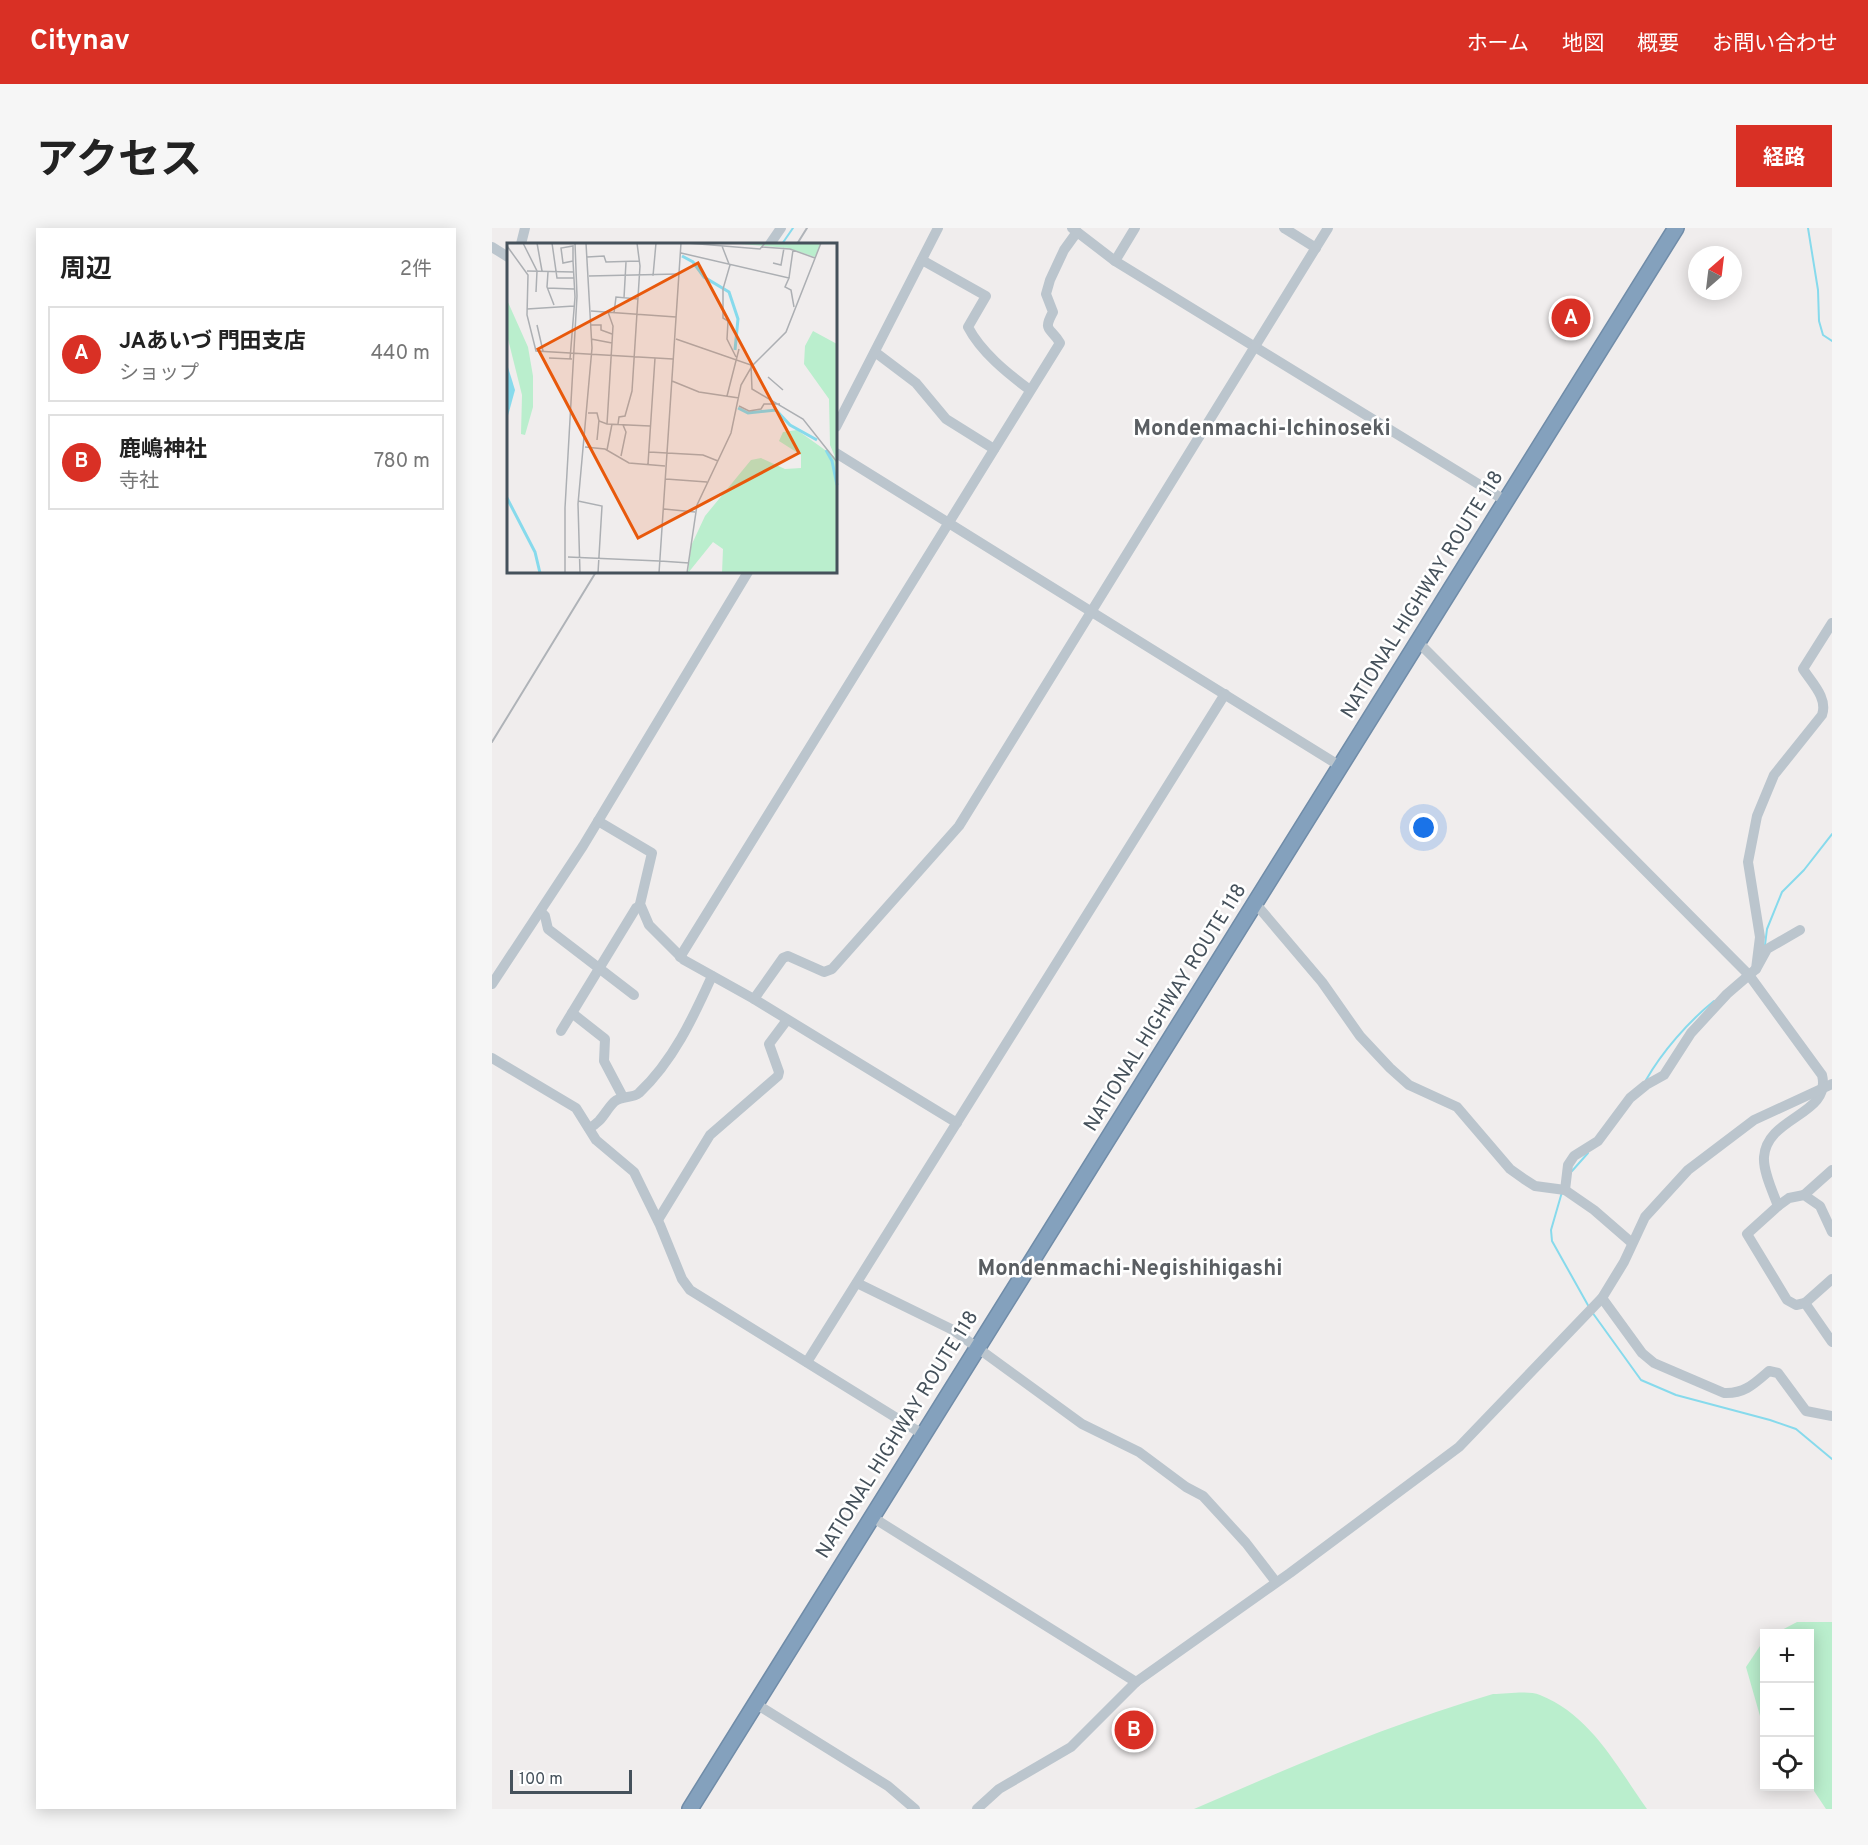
<!DOCTYPE html>
<html lang="ja">
<meta charset="utf-8">
<style>
:root{--surface:#fff;--page:#f6f6f6;--text:#222;--muted:#767676;--line:#e0e0e0;--accent:#d93025}
body{margin:0;font-family:Overpass,"Noto Sans JP",sans-serif;background:var(--page);color:var(--text)}
.controls{position:absolute;right:18px;bottom:18px;display:grid;overflow:hidden;border-radius:0px;box-shadow:0 3px 15px #0003}
.controls button{width:54px;height:54px;display:grid;place-items:center;padding:0;border:0;border-bottom:2px solid var(--line);background:var(--surface);color:var(--text);font:30px sans-serif}
.compass{position:absolute;left:1196px;top:18px;width:54px;height:54px;border-radius:50%;background:var(--surface);box-shadow:0 3px 15px #0003;rotate:28deg}
.scale{position:absolute;left:18px;bottom:15px;width:122px;box-sizing:border-box;padding-left:6px;border:3px solid #45515b;border-top:0;font-size:16px;line-height:21px;white-space:nowrap;color:#45515b;-webkit-text-stroke:4px #fff;paint-order:stroke}
.you{position:absolute;left:932px;top:600px;width:21px;height:21px;margin:-15px;border:4px solid #fff;border-radius:50%;background:#1a73e8;box-shadow:0 0 0 9px #1a73e833}
.badge{display:grid;place-items:center;width:39px;height:39px;border-radius:50%;background:var(--accent);color:#fff;font-size:20px;font-weight:700}
.pin{position:absolute;translate:-50% -50%;border:3px solid #fff;box-shadow:0 2px 6px #0006}
.list{margin:0;padding:0;list-style:none}
h2{display:flex;justify-content:space-between;align-items:center;height:78px;margin:0;padding:0 24px;font-size:26px}
h2 small{font-size:20px;font-weight:400;color:var(--muted)}
.list li{display:grid;grid-template-columns:39px 1fr auto;gap:18px;align-items:center;box-sizing:border-box;height:96px;margin:0 12px 12px;padding:0 12px;border:2px solid var(--line);border-radius:0px}
.list b{display:block;font-size:22px;white-space:nowrap}
.list p{margin:0;font-size:20px;white-space:nowrap;color:var(--muted)}
.list em{font-size:20px;font-style:normal;color:var(--muted)}
.icon{flex:none;width:33px;height:33px;fill:none;stroke:currentColor;stroke-width:2;stroke-linecap:round;stroke-linejoin:round}
.map{position:relative;flex:none;width:1340px;height:1581px;overflow:hidden;border-radius:0px}
header{display:flex;align-items:center;gap:36px;box-sizing:border-box;height:84px;padding:0 30px;background:var(--accent);color:#fff}
header strong{font-size:28px}
nav{display:flex;gap:33px;margin-inline-start:auto;font-size:21px}
.intro{display:flex;align-items:center;justify-content:space-between;box-sizing:border-box;height:144px;padding:0 36px}
h1{margin:0;font-size:42px}
.button{padding:15px 27px;border-radius:0px;background:var(--accent);color:#fff;font-size:21px;font-weight:700}
main{display:flex;gap:36px;padding:0 36px}
aside{flex:1;background:var(--surface);border-radius:0px;box-shadow:0 3px 15px #0003}
.map>svg:first-child{display:block}
.green{fill:#baeecd}
.lines{fill:none;stroke-linecap:round;stroke-linejoin:round}
.stream{stroke:#87daec;stroke-width:2}
.highway-casing{stroke:#708ca8;stroke-width:18}
.minor{stroke:#bbc5cd;stroke-width:10}
.highway{stroke:#84a1bd;stroke-width:15}
.rail{stroke:#afb3b8;stroke-width:2}
.labels{text-anchor:middle;dominant-baseline:central;stroke-width:5;stroke-linejoin:round;paint-order:stroke}
.street-label{font-size:20px;fill:#45515b;stroke:#fff}
.quarter-label{font-size:22px;font-weight:bold;fill:#5a5e62;stroke:#fff}
.inset-river{fill:none;stroke:#87daec;stroke-width:3}
.inset-road{fill:none;stroke:#acafb3;stroke-width:1.5}
.view{fill:#e8590c;fill-opacity:0.15;stroke:#e8590c;stroke-width:3}
.inset-edge{fill:none;stroke:#45515b;stroke-width:3}
</style>
<header>
<strong>Citynav</strong>
<nav><a>ホーム</a><a>地図</a><a>概要</a><a>お問い合わせ</a></nav>
</header>
<div class="intro"><h1>アクセス</h1><a class="button">経路</a></div>
<main>
<aside>
<h2>周辺<small>2件</small></h2>
<ul class="list">
<li><span class="badge">A</span><div><b>JAあいづ 門田支店</b><p>ショップ</p></div><em>440 m</em></li>
<li><span class="badge">B</span><div><b>鹿嶋神社</b><p>寺社</p></div><em>780 m</em></li>
</ul>
</aside>
<div class="map">
<svg width="1340" height="1581" viewBox="0 0 1340 1581">
<rect width="100%" height="100%" fill="#f0eded"/>
<g class="green">
<polygon points="1305,1394 1340,1394 1340,1581 1334,1581 1318,1557 1318,1406 1284,1405"/>
<polygon points="1272,1412 1272,1494 1268,1488 1254,1439"/>
<path d="M1001,1466C1015,1466 1036,1462 1048,1467C1099,1487 1125,1539 1155,1581H702C801,1538 898,1496 1001,1466Z"/>
</g>
<g class="lines">
<g class="stream">
<polyline points="1316,0 1326,62 1327,93 1331,107 1340,113"/>
<polyline points="290,16 301,0"/>
<polyline points="1273,717 1275,701 1290,664 1312,642 1340,606"/>
<path d="M1154,852C1170,824 1196,794 1222,773"/>
<polyline points="1080,943 1096,925"/>
<polyline points="1070,964 1059,1002 1060,1013 1097,1079"/>
<polyline points="1100,1084 1149,1152 1184,1167 1278,1192 1304,1201 1340,1231"/>
</g>
<g class="highway-casing">
<polyline id="highway" points="198,1581 1184,0"/>
</g>
<g class="minor">
<polyline points="580,0 623,33 1014,273"/>
<polyline points="792,0 824,20"/>
<polyline points="29,16 33,0"/>
<polyline points="278,16 289,0"/>
<polyline points="0,19 16,29"/>
<path d="M430,32L494,68L476,99C489,124 515,145 538,162"/>
<polyline points="623,33 643,0"/>
<polyline points="383,124 424,155 454,191 502,221"/>
<polyline points="344,199 446,0"/>
<polyline points="344,225 848,538"/>
<path d="M926,414L1257,747L1330,847C1340,887 1275,888 1272,929C1271,944 1281,964 1286,978L1255,1006L1295,1072L1304,1077L1313,1075L1340,1114"/>
<polyline points="106,593 160,625 148,676 157,697 192,732 262,771 465,895"/>
<polyline points="763,675 830,754 868,808 898,840 917,857 965,879 1018,941 1032,951 1043,958 1073,962 1102,982 1140,1015"/>
<polyline points="49,684 53,688 56,701 142,767"/>
<path d="M188,729L568,115C559,99 550,104 561,84L554,66L558,52L572,22L585,4"/>
<path d="M1264,741L1268,709L1256,634L1265,588L1282,547L1330,487C1336,470 1320,455 1311,441L1340,395"/>
<polyline points="0,756 91,618 256,344"/>
<polyline points="262,771 291,730 296,728 332,744 340,741 467,598 836,0"/>
<polyline points="80,785 113,811 112,833 131,869"/>
<polyline points="69,803 144,680 148,678"/>
<polyline points="0,830 84,880 104,912 142,944 168,997 190,1051 198,1062 432,1207"/>
<path d="M97,900C110,894 113,883 122,874C130,867 140,871 147,865C181,833 201,790 220,748"/>
<polyline points="1073,962 1076,937 1082,928 1106,913 1138,870 1154,857 1172,847 1199,805 1235,766 1264,741 1275,721 1308,702"/>
<polyline points="1312,967 1340,942"/>
<polyline points="1286,978 1297,970 1312,967 1328,978 1340,1004"/>
<polyline points="166,992 218,907 286,848 287,844 277,816 295,792"/>
<polyline points="365,1055 461,1102 590,1196 647,1224 694,1259 711,1268 754,1315 784,1354"/>
<path d="M1110,1070L1150,1125L1162,1135L1232,1165C1252,1166 1262,1156 1277,1143L1286,1145L1314,1183L1340,1188"/>
<polyline points="1313,1075 1340,1051"/>
<polyline points="315,1134 733,466"/>
<polyline points="380,1289 644,1454"/>
<polyline points="264,1476 396,1558 423,1581"/>
<polyline points="485,1581 507,1561 579,1519 644,1454 798,1345 967,1219 1110,1070 1132,1034 1153,989 1196,942 1262,892 1340,856"/>
</g>
<use href="#highway" class="highway"/>
<g class="rail">
<polyline points="305,16 315,0"/>
<polyline points="0,514 104,344"/>
</g>
</g>
<g class="labels">
<g class="street-label">
<text transform="translate(931 367) rotate(-58)">NATIONAL HIGHWAY ROUTE 118</text>
<text transform="translate(674 780) rotate(-58)">NATIONAL HIGHWAY ROUTE 118</text>
<text transform="translate(406 1207) rotate(-58)">NATIONAL HIGHWAY ROUTE 118</text>
</g>
<g class="quarter-label">
<text x="770" y="201">Mondenmachi-Ichinoseki</text>
<text x="638" y="1041">Mondenmachi-Negishihigashi</text>
</g>
</g>
<g transform="translate(15 15)">
<rect width="330" height="330" fill="#f0eded"/>
<path d="M222,0H314L308,14L281,5ZM0,57L21,104L26,133V164L18,192L14,191L15,152L0,92ZM306,88L330,101V330H215L216,306L206,299L181,330L184,303L198,273L244,217L254,215L278,226L294,225V212L272,198L276,189L290,187L328,214L323,202L322,156L297,121L298,103Z" fill="#baeecd"/>
<path d="M0,121L8,147L0,176Z" fill="#87daec"/>
<path class="inset-river" d="M175,13L186,19L197,34L222,49L231,76L228,107M231,165L241,170L269,167L283,182L310,197M319,207L325,218L330,242M0,255L28,309L33,330"/>
<path class="inset-road" d="M16,0L30,28L29,49M30,0L35,28M45,0L50,35H67M180,0L253,6L258,0M0,3L21,32L20,72L29,108L166,116M215,3L222,21M255,4L283,6L308,15M174,10L282,35L278,44L284,47L287,64M80,14L97,13L99,19L132,18M266,20L274,22L277,5M223,22L216,46V75L221,78L220,96L229,114M20,28L67,29M41,29L40,44L47,62M82,33L171,31M146,33L149,0M282,35L286,7M40,45L67,46M117,55L119,19M20,66L67,63M84,68L169,74M107,70L109,54L131,56M30,82L36,108M84,82H94V87L105,91M84,96L105,100M169,96L244,122L245,146L296,176L330,219M42,115L65,116M63,116L68,54L66,18V3L54,5L56,20L66,18M261,134L276,147M165,138L192,149L232,155M220,153L232,106M232,163L242,168L254,166L257,161H273M81,170H90L92,178L100,181L143,183M100,181L106,83L101,69M111,181L112,174L118,173L125,148L133,23L130,0M90,197L92,177M78,204L98,206L122,220L158,223M100,207L105,181M142,209L196,212L211,218M114,213L119,189L116,182M141,221L148,115M159,236L200,239M71,258L95,263L91,330M157,266L188,269M61,314L152,318M153,318L182,320M58,330V265L70,53L68,0M73,330L71,261L85,105L79,0M152,330L174,0M180,330L190,262L224,190L234,142L245,123L279,89L314,0"/>
<path class="view" d="M191,20L292,210L131,295L31,106Z"/>
<rect width="330" height="330" class="inset-edge"/>
</g>
</svg>
<div class="controls">
<button>+</button>
<button>−</button>
<button><svg class="icon" aria-label="locate" viewBox="0 0 24 24"><circle cx="12" cy="12" r="6"/><path d="M12 2v4M12 18v4M2 12h4M18 12h4"/></svg></button>
</div>
<svg class="compass" viewBox="-18 -18 36 36"><path d="M0-13l5 13h-10z" fill="#e53935"/><path d="M0 13l5-13h-10z" fill="#767676"/></svg>
<div class="scale">100 m</div>
<div class="you"></div>
<div class="pin badge" style="left:1079px;top:90px">A</div>
<div class="pin badge" style="left:642px;top:1502px">B</div>
</div>
</main>
